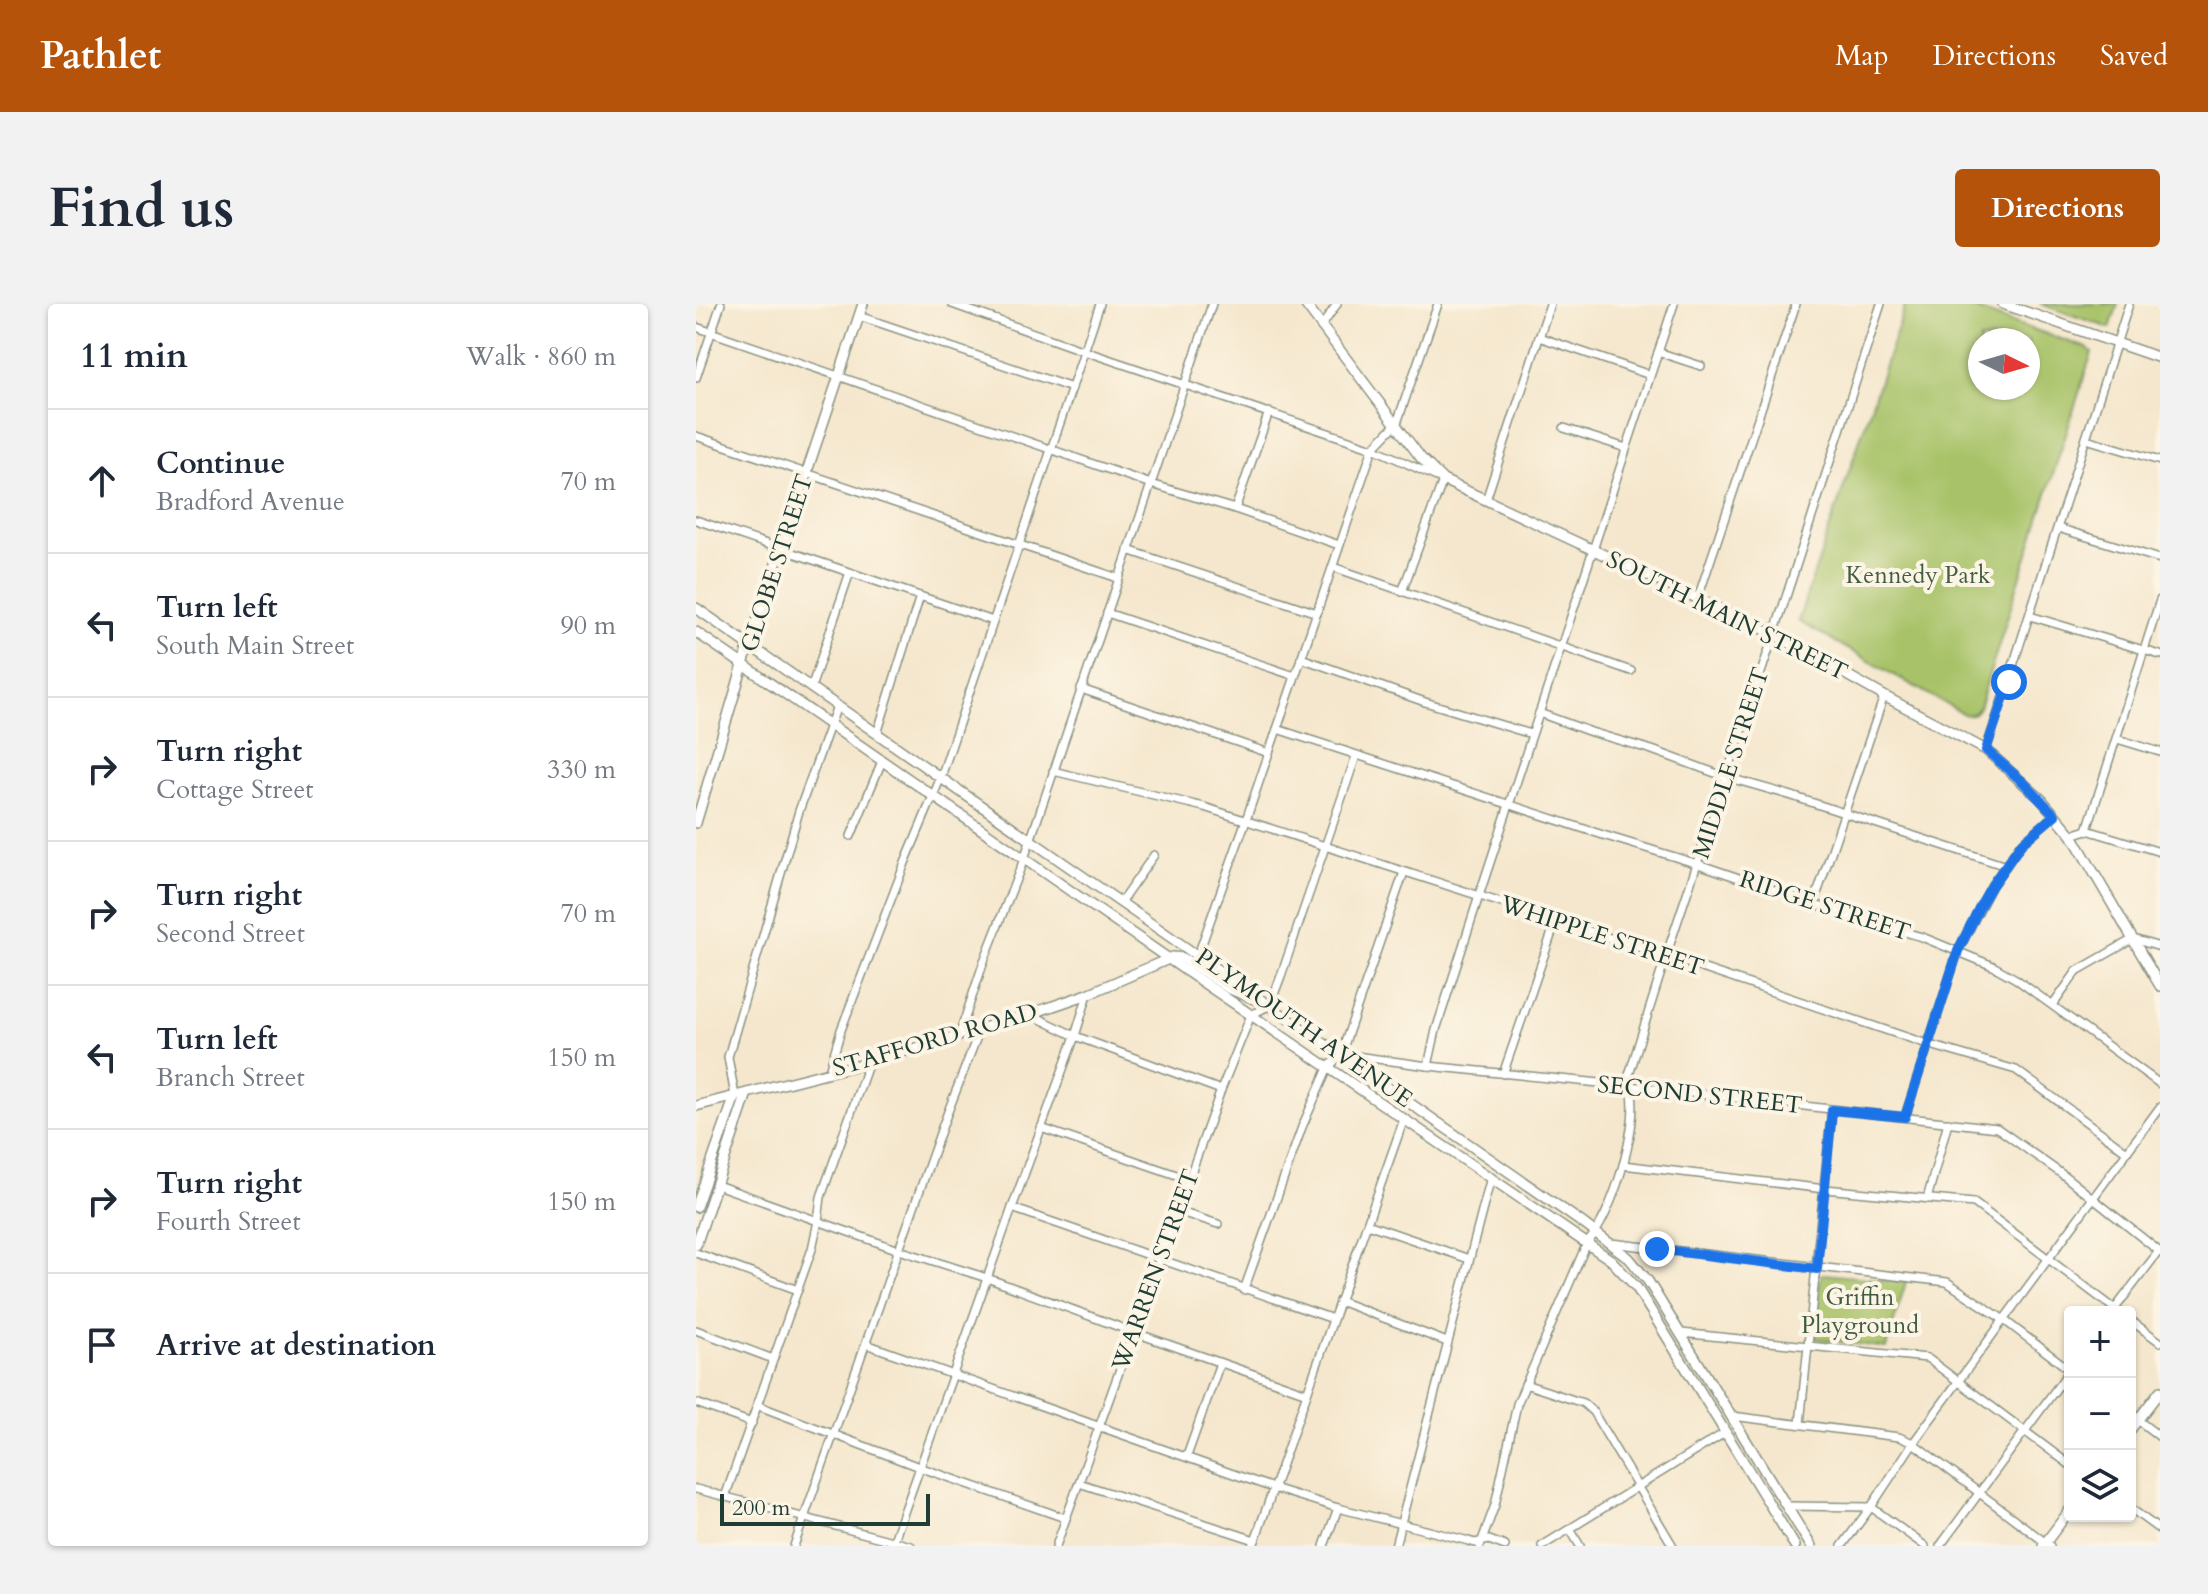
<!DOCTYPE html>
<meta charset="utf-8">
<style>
:root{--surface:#fff;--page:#f2f2f3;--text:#1f2937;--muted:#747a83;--line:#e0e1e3;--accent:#b45309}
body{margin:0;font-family:Cardo,serif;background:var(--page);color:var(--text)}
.controls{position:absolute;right:24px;bottom:24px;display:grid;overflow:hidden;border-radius:8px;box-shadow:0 2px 6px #0004}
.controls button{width:72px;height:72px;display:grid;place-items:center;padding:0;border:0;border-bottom:2px solid var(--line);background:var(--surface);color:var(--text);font:40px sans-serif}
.compass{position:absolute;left:1272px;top:24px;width:72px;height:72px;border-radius:50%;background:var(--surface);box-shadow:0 2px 6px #0004;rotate:95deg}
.scale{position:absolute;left:24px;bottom:20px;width:210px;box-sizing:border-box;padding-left:8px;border:4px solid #1f3d34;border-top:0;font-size:22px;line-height:28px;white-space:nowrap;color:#1f3d34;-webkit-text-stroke:6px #fcf5e5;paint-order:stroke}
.stop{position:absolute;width:24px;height:24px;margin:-18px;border:6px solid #1a73e8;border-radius:50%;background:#fff}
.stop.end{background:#1a73e8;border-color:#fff;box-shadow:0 2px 8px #0008}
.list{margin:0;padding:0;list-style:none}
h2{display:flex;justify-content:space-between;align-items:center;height:104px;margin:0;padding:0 32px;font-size:34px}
h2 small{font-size:26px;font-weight:400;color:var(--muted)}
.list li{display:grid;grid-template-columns:52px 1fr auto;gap:24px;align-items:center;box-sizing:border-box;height:144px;padding:0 32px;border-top:2px solid var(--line)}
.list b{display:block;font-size:30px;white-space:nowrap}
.list p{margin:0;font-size:26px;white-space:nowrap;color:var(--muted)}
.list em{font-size:26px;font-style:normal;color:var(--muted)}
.icon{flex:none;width:44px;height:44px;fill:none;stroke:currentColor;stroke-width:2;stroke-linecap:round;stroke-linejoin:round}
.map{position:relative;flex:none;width:1464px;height:1242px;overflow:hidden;border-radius:8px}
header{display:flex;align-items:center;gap:48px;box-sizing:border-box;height:112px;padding:0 40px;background:var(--accent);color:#fff}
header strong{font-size:38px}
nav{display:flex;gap:44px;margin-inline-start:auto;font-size:28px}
.intro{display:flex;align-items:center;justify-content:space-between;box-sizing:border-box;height:192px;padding:0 48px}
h1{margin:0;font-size:56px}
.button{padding:20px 36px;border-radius:8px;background:var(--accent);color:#fff;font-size:28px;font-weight:700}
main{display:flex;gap:48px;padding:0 48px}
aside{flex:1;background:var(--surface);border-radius:8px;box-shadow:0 2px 6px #0004}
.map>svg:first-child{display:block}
.green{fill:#a7c268;stroke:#63804e;stroke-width:2;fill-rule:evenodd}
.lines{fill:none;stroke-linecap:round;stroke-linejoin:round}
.minor-casing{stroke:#8a9280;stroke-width:10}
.major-casing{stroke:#8a9280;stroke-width:12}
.minor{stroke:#fff;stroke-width:7}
.major{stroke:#fff;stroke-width:9}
.route{stroke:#1a73e8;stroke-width:10}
.labels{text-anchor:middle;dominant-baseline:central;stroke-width:8;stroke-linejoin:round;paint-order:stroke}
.street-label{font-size:24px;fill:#1f3d34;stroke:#fcf5e5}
.park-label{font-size:24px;fill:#415e41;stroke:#fcf5e5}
</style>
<header>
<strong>Pathlet</strong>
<nav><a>Map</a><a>Directions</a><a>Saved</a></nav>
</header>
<div class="intro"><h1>Find us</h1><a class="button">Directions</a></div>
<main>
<aside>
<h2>11 min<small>Walk · 860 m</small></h2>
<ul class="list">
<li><svg class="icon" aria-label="ahead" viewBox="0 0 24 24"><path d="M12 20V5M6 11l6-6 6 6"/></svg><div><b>Continue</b><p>Bradford Avenue</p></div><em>70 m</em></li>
<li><svg class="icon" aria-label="left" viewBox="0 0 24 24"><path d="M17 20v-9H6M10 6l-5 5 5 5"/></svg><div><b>Turn left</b><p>South Main Street</p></div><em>90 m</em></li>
<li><svg class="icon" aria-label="right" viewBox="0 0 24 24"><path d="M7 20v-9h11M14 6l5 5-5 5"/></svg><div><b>Turn right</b><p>Cottage Street</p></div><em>330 m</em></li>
<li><svg class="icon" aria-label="right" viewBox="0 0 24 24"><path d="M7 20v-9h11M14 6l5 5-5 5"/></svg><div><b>Turn right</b><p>Second Street</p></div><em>70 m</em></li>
<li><svg class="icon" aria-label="left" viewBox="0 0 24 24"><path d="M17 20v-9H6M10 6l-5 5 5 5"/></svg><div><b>Turn left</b><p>Branch Street</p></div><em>150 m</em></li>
<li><svg class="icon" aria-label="right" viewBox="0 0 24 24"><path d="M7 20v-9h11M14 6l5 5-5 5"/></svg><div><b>Turn right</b><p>Fourth Street</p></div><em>150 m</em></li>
<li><svg class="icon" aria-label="arrive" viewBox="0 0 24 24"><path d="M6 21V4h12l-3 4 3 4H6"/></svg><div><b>Arrive at destination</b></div></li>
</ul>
</aside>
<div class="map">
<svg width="1464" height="1242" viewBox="0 0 1464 1242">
<rect width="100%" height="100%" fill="#fcf5e5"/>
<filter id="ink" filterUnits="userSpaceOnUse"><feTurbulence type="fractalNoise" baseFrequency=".0125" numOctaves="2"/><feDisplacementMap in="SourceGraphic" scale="16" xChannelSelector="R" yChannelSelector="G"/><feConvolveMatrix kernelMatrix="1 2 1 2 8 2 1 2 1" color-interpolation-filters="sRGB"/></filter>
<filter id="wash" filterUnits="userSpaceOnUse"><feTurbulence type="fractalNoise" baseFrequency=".006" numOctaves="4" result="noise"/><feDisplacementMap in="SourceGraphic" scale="32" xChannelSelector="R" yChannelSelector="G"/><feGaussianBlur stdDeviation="1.8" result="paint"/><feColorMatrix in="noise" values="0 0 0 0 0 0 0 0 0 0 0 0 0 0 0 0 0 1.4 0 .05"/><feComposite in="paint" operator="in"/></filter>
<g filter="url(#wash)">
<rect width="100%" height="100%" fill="#f5e7cd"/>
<g class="green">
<path d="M1210,0H1264L1391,44L1396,48L1283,403C1280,409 1275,412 1268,410L1102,317ZM1332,36V84H1284V36Z"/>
<polygon points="1344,0 1422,0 1414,24"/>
<polygon points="1127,970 1210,978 1190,1044 1121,1035 1117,1033 1125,971"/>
</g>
</g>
<g filter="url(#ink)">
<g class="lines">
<g class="minor-casing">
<g id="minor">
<polyline points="256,0 388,47 677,144 747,176 706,288"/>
<polyline points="163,12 376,84"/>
<polyline points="0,23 455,180 539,205 643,241"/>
<polyline points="625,23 641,0"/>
<polyline points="843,33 954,71"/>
<polyline points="962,48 1005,62"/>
<polyline points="0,74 25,0"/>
<polyline points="868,124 930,144"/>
<polyline points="0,132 422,274"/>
<polyline points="1390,135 1464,157"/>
<polyline points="790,196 854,0"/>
<polyline points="539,205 573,108"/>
<polyline points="0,216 297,317"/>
<polyline points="1362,224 1464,255"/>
<polyline points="432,246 621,309"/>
<polyline points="637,263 935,367"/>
<polyline points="1002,294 1100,0"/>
<polyline points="411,309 599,372"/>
<polyline points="1334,312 1464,351"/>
<polyline points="605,354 729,398 835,430"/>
<polyline points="115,384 154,268"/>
<polyline points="385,385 573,449"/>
<polyline points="843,409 895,428 956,446 1030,473 1093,491 1310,562"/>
<polyline points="581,425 907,531 1002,560 1157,613 1226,633 1297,662 1320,675 1464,780"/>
<polyline points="181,430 224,292"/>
<polyline points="1421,435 1464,448"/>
<polyline points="1290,446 1433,0"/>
<polyline points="357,467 508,503 970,652 1231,740 1320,766 1431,848"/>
<polyline points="1391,526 1464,548"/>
<polyline points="1376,531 1391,526 1464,296"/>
<polyline points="155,532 186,457"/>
<polyline points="425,598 458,551"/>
<polyline points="1118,599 1188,392"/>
<polyline points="502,651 550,516 677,144 701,119 742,0"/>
<polyline points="1357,701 1381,667 1437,635 1464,643"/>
<polyline points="334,710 379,732 525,786"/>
<polyline points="264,729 288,657 328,555 516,0"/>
<polyline points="645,750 732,762 934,782 1301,824 1370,873 1464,948"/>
<polyline points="732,762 740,726 783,592 978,0"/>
<polyline points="133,767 145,726 209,559 245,473 404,0"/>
<polyline points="807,770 860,617"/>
<polyline points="39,792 32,753 103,507 141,402"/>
<polyline points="1209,813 1262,647 1296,581 1325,540 1359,511"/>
<polyline points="345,824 492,875"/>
<polyline points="927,861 1129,885 1278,899 1423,1008"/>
<polyline points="21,881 203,946 291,974 437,1028 611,1089"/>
<polyline points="1231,895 1252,818"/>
<polyline points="316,904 637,1015"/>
<polyline points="481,907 522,920"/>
<polyline points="671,920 773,955"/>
<polyline points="915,939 1251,978 1308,1016 1374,1066"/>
<polyline points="0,949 102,986"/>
<polyline points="548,986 606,823 632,764 645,750 708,568"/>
<polyline points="643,997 751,1038"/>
<polyline points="1418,1006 1463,947"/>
<polyline points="1434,1016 1464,1038"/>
<polyline points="0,1026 77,1055"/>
<polyline points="985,1029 1231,1054 1374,1161"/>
<polyline points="170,1040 577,1184 642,1204 769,1236 779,1239 793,1236 809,1242"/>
<polyline points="829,1080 887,1099 897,1108 977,1242"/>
<polyline points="0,1099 56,1119"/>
<polyline points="63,1102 223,1163 369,1214"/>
<polyline points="1434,1110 1464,1133"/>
<polyline points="1036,1112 1203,1133 1217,1139 1354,1242"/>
<polyline points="1104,1120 1136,806"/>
<polyline points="491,1152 524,1059"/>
<polyline points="383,1179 559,1236"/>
<polyline points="0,1185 215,1242"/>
<polyline points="29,1193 116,945 122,917 125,893 173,758"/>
<polyline points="1090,1202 1175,1203 1229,1242"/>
<polyline points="1434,1204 1464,1226"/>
<polyline points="874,1225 884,1242"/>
<polyline points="98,1242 248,818 284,725"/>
<polyline points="196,1242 316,904 379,732 392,690"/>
<polyline points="360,1242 525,786 555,711 574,701 585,672 660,452"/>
<polyline points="557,1242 708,815"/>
<polyline points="628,1242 642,1204"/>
<polyline points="699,1242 795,873"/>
<path d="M784,1242L799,1201L821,1100L891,939C916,913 942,825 936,790C936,784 934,777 933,771L970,652L1078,330L1185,0"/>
<polyline points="846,1242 1030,1128"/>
<polyline points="1146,1242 1175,1203 1217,1139 1464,803"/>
<polyline points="1244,1242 1374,1066"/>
</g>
</g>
<g class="major-casing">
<g id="major">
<polyline points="609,0 725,154 747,176 1078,330 1188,392 1290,446 1345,495 1376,531 1464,682"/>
<polyline points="1307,0 1464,54"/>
<polyline points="0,304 888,920 933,954 952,977 1115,1242"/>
<polyline points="0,328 486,664 915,956 941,984 1099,1242"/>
<polyline points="0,519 53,341 167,0"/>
<polyline points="0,802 173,758 334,710 392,690 477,653 487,654 532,684 563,697"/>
<polyline points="0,903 39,792"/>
<polyline points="0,941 51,789"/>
<polyline points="1434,1126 1464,1087"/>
<polyline points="1347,1242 1374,1206"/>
</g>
</g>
<use href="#minor" class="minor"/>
<use href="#major" class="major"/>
</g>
</g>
<g class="lines" filter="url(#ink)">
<polyline class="route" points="961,945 1121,965 1136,806 1209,813 1262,647 1285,600 1296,581 1325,540 1359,511 1327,478 1290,446 1313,378"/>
</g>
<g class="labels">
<g class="street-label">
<text transform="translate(81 259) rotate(-72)">GLOBE STREET</text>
<text transform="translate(1031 312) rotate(26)">SOUTH MAIN STREET</text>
<text transform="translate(1035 459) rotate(-72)">MIDDLE STREET</text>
<text transform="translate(1129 602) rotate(18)">RIDGE STREET</text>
<text transform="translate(906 632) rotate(18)">WHIPPLE STREET</text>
<text transform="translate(608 724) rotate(35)">PLYMOUTH AVENUE</text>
<text transform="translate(239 736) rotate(-16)">STAFFORD ROAD</text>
<text transform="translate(1004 791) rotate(6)">SECOND STREET</text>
<text transform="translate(460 966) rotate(-70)">WARREN STREET</text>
</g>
<g class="park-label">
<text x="1222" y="271">Kennedy Park</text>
<text x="1164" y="993">Griffin<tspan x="1164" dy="28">Playground</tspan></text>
</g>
</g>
</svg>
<div class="controls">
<button>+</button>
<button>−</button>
<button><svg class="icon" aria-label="layers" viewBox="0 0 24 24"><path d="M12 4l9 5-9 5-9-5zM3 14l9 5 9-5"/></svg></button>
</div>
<svg class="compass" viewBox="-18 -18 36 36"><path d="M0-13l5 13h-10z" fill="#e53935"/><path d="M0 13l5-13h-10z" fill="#747a83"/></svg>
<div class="scale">200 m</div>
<div class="stop" style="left:1313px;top:378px"></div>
<div class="stop end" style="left:961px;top:945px"></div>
</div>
</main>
